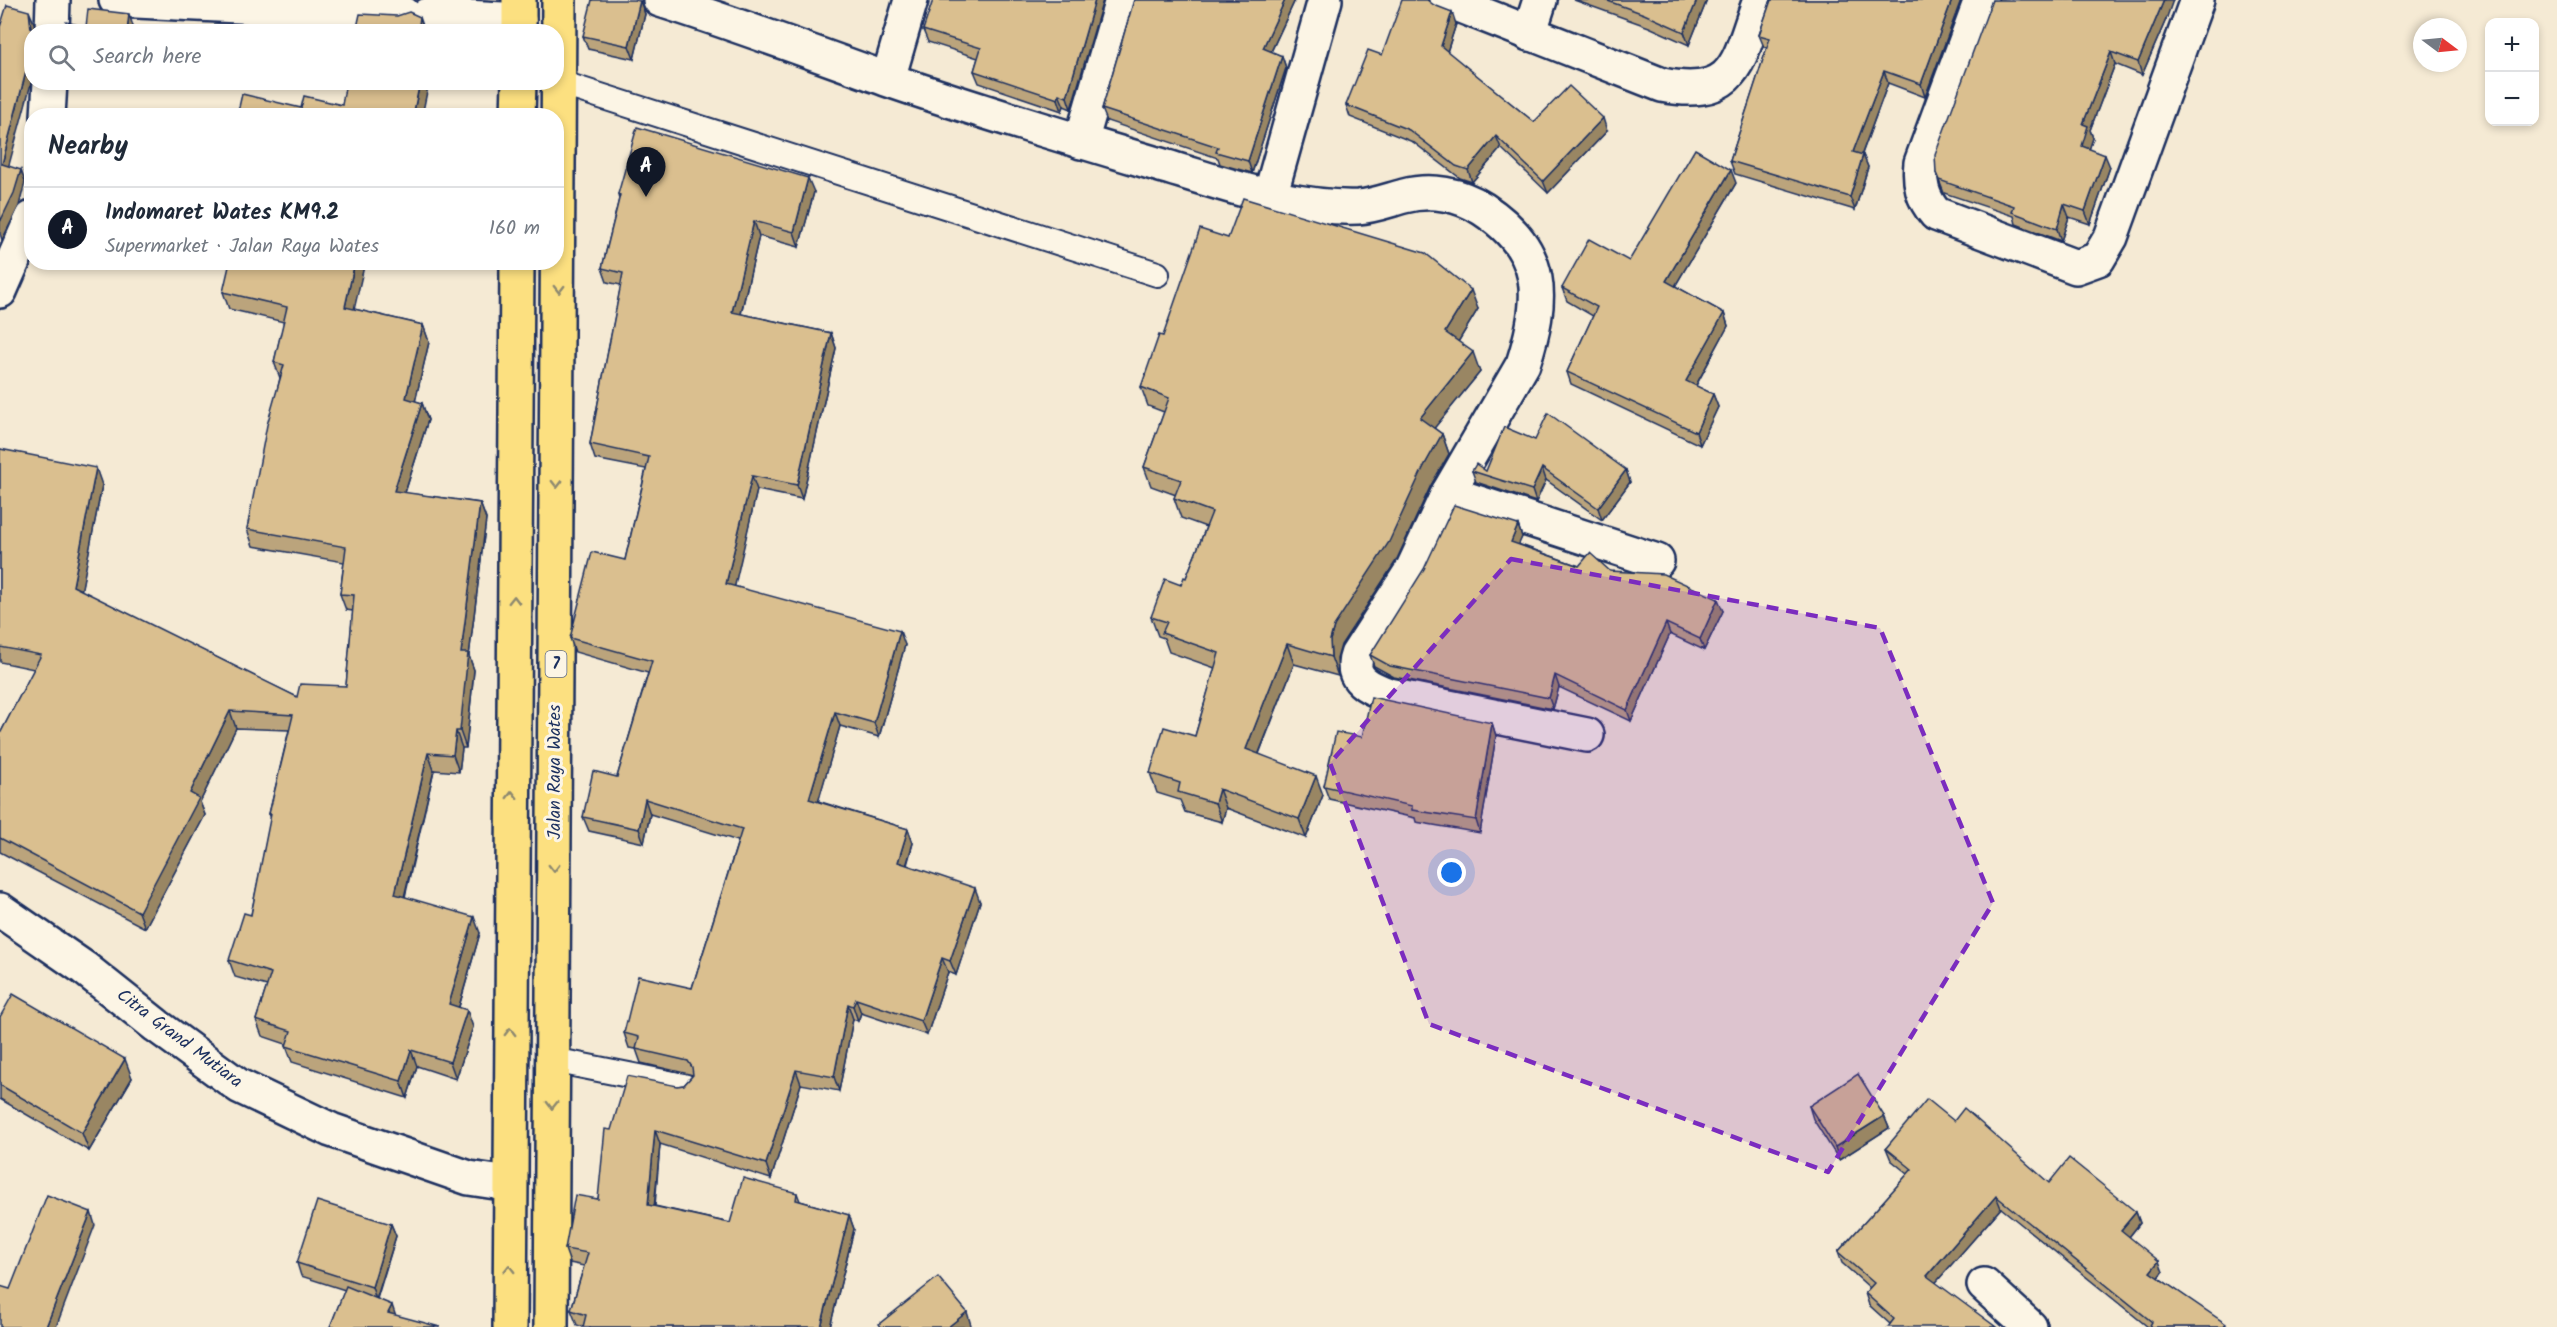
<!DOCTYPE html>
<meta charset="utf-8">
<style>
:root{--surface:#fff;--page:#f6f6f7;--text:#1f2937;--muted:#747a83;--line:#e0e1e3;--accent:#111827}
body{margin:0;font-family:Kalam,sans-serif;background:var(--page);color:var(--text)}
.controls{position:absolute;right:18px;top:18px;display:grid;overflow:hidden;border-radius:12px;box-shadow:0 3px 9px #0003}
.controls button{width:54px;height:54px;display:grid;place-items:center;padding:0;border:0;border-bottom:2px solid var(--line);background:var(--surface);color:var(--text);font:30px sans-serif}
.compass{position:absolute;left:2413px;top:18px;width:54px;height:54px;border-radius:50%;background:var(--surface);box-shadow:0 3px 9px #0003;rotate:106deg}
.you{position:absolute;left:1452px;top:873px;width:21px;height:21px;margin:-15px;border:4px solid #fff;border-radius:50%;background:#1a73e8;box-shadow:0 0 0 9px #1a73e833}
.badge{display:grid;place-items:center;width:39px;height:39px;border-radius:50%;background:var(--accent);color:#fff;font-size:20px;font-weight:700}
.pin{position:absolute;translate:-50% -50px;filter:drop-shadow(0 2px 3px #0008)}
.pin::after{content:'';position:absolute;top:32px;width:21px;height:18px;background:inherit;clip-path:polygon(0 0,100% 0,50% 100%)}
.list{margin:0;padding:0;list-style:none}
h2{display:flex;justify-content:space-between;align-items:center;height:78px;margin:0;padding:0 24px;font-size:26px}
h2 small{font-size:20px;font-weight:400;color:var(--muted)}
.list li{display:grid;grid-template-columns:39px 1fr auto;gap:18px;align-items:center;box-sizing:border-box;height:84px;padding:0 24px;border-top:2px solid var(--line)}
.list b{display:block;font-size:22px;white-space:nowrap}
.list p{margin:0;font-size:20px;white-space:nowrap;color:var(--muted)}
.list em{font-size:20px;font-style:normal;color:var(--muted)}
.icon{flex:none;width:33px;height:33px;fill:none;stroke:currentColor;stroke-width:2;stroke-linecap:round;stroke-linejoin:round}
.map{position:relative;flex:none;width:2557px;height:1327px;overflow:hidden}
.search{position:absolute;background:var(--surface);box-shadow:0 3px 9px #0003;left:24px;top:24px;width:540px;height:66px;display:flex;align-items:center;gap:15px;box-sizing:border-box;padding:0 21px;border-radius:24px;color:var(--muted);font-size:22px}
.panel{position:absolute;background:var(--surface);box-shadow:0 3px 9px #0003;left:24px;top:108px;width:540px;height:162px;border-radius:24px}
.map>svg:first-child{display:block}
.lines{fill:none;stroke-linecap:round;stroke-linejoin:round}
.service-casing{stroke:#1b2f5e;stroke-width:28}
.minor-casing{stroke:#1b2f5e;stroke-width:38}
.trunk-casing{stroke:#1b2f5e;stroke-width:38}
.service{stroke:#fcf5e5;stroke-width:24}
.minor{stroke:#fcf5e5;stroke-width:33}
.trunk{stroke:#fce080;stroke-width:33}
.wall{fill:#bba47b;stroke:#1b2f5e;stroke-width:1.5}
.shaded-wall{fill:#998664;stroke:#1b2f5e;stroke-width:1.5}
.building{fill:#dabf8f;stroke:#1b2f5e;stroke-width:1.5}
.oneway{stroke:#8c886f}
.marked{fill:#7b2cbf;fill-opacity:0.2;stroke:#7b2cbf;stroke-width:4.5;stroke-dasharray:12 8;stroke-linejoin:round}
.labels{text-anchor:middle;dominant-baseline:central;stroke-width:6;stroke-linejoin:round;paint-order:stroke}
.shield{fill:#fcf5e5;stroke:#5e6a86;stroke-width:1.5}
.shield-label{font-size:16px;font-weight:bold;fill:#1b2f5e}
.street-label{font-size:18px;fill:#1b2f5e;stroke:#fcf5e5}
</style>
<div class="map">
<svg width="2557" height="1327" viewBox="0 0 2557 1327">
<rect width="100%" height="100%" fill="#f5ead4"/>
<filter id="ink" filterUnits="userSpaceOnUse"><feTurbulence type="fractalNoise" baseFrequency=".0167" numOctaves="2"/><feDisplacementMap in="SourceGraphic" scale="12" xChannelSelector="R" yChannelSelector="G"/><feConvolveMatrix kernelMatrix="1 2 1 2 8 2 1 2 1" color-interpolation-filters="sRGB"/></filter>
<g filter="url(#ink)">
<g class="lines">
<g class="service-casing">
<g id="service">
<polyline points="560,83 1157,274"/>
<polyline points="553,1060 684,1086"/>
</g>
</g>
<g class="minor-casing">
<g id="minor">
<polyline points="116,0 404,14"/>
<path d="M660,0C736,24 811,52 886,79C973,109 1062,136 1150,162C1193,174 1237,190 1280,199C1305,204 1333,208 1358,207C1373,206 1389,200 1404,196C1431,189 1460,194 1483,209C1547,251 1544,299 1523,364L1448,493L1412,570L1357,655C1348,679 1370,688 1389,695L1587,735"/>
<path d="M1446,0L1662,85C1739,100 1738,58 1760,0"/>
<path d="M1981,0L1921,163C1919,183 1922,198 1936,214L2076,267L2098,259L2111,237L2197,0"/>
<polyline points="428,15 519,20"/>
<polyline points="52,32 53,0"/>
<polyline points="1529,34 1540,0"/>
<polyline points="888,79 911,0"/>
<polyline points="48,116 50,82"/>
<polyline points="1081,142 1122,0"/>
<polyline points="1270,196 1325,0"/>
<polyline points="0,291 32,218"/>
<polyline points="1448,493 1657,561"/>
<polyline points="0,910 84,968 157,1026 239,1086 331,1130 469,1178 509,1184"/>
<polyline points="1984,1285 2030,1327"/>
</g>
</g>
<g class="trunk-casing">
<g id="trunk">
<polyline points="519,32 519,0"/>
<polyline points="518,116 519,82"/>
<polyline points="510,1327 517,262"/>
<polyline points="551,1327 559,0"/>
</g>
</g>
<use href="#service" class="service"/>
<use href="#minor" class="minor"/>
<use href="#trunk" class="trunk"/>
</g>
<g class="wall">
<polygon points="1103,0 1071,109 1064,106 1062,111 979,83 974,71 978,58 928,42 923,30"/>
<polygon points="1134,0 1295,0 1271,52 1282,56 1286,68 1252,173 1220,164 1218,158 1107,121 1102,109"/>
<polygon points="1574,0 1707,0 1689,45 1649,27"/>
<polygon points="1771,0 1961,0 1925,97 1888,83 1862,154 1863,155 1868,167 1855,210 1735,174 1730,161 1767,48 1764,47 1759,35"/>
<polygon points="1992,0 2167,17 2142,75 2115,64 2090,130 2093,138 2089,149 2110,167 2090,224 2069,217 2061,241 2016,224 2014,216 1944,193 1936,173"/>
<polygon points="640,1 645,14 634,59 588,49 583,36"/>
<polygon points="1456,24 1447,52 1534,122 1607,131 1548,193 1501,148 1472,182 1460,178 1413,142 1350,117 1346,105 1382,55"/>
<polygon points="1736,183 1675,286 1724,313 1728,326 1696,386 1713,394 1718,407 1700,445 1571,384 1567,372 1593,316 1567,301 1562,288 1629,261"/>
<polygon points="814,192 799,247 759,236 741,314 831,333 836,348 802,499 757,490 734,586 905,645 879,737 840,726 818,801 908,829 913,843 907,865 980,902 956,975 948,972 927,1035 861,1013 858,1021 853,1019 839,1091 801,1084 771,1179 660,1144 655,1206 730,1223 797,1193 800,1201 849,1215 854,1229 830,1327 583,1327 577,1325 571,1310 584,1266 570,1263 565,1249 598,1199 611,1130 677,1086 684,1085 693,1075 641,1063 636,1049 629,1048 624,1033 692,988 738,841 650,814 644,843 589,831 583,817 617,777 648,673 575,652 570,638 625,560 646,469 595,459 590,444 621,285 607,282 602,268 619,199 618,194"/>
<polygon points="1228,238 1478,309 1458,342 1480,372 1434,428 1442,434 1449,454 1431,485 1396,561 1341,645 1337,659 1338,676 1294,664 1259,754 1323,795 1306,838 1226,808 1222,822 1185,812 1180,800 1157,793 1150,773 1195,736 1215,668 1169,652 1164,638 1158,636 1151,617 1186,578 1206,527 1181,518 1174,498 1176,495 1151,486 1144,467 1164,412 1148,406 1141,387 1163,336"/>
<polygon points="223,292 354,309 423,325 429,342 415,401 422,403 428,420 405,493 480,503 486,519 469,656 474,670 466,748 462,748 459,772 434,770 405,897 480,933 459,1007 473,1027 456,1079 417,1066 407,1098 292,1062 286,1046 286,1044 262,1036 256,1020 267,986 235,977 229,960 251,915 271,818 269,814 289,730 236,728 200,802 205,815 145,928 0,852 0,734 34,669 0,662 0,449 102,485 81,591 297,697 346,686 353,611 346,610 340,594 344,562 253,546 247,529 280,378 274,362 284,322 229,309"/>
<polygon points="1535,440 1626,470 1630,482 1602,520 1546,480 1536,502 1476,482 1472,471 1486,471"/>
<polygon points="1518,525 1522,537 1518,544 1579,566 1610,571 1723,611 1704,650 1670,634 1631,721 1559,687 1553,709 1394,677 1374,666 1370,655"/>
<polygon points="1492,723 1496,736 1480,833 1416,822 1415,818 1329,799 1324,786 1362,737"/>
<polygon points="0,1017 132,1078 89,1151 0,1099"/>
<polygon points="1809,1106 1884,1116 1889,1128 1839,1160 1813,1119"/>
<polygon points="1954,1121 2049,1183 2136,1212 2140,1223 2129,1237 2163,1272 2159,1278 2228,1327 2148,1327 2001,1208 1935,1283 1890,1324 1869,1305 1865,1293 1870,1288 1842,1263 1838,1252 1908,1174 1891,1160 1886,1148"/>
<polygon points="391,1224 396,1236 377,1299 330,1327 345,1290 301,1276 297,1263"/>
</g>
<g class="shaded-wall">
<polygon points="1095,0 1103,0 1071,109 1067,97"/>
<polygon points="1285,0 1295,0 1267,60 1263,48"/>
<polygon points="1697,0 1707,0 1689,45 1684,32"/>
<polygon points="1952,0 1961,0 1925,97 1921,84"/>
<polygon points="2164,0 2173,0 2167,17 2142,75 2138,62"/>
<polygon points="640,1 645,14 634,59 629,46"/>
<polygon points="29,11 34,23 35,32 32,32 31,29"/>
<polygon points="1452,12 1456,24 1445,58 1441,46"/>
<polygon points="129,14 133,26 133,32 127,32"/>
<polygon points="420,17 425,32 418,32"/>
<polygon points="2111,52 2115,64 2090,130 2093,138 2086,159 2082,146 2083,124"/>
<polygon points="1282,56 1286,68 1252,173 1248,161"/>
<polygon points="32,58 32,80 6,176 2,164 27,68"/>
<polygon points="1884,71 1888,83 1858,164 1853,152"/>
<polygon points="420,82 429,82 422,116 413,116"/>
<polygon points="1059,94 1064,106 1062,111 1058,99"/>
<polygon points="1603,118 1607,131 1548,193 1543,181"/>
<polygon points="1496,136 1501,148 1472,182 1468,170"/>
<polygon points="1863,155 1868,167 1855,210 1850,197"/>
<polygon points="2105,155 2110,167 2090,224 2085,211"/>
<polygon points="21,170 25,182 19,206 2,240 0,234 0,222"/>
<polygon points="1731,170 1736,183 1671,293 1666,281"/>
<polygon points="808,178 814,192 799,247 794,232"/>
<polygon points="2064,204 2069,217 2061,241 2057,229"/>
<polygon points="754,221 759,236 738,326 732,312"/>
<polygon points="355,262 365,262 351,323 345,307"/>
<polygon points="1471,290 1478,309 1452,352 1445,332"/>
<polygon points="1724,313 1728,326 1691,394 1686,381"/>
<polygon points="423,325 429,342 412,415 406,398"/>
<polygon points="831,333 836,348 802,499 797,485"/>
<polygon points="1473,352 1480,372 1427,437 1420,418"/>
<polygon points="1713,394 1718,407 1700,445 1696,432"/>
<polygon points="422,403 428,420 400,508 394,491"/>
<polygon points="1442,434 1449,454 1431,485 1396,561 1341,645 1337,659 1338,676 1331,657 1330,640 1334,626"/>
<polygon points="96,468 102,485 79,603 73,586"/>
<polygon points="1542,468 1546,480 1536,502 1532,490"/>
<polygon points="1626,470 1630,482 1602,520 1598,508"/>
<polygon points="752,476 757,490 732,598 726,584"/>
<polygon points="480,503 486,519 469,656 474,670 466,748 460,731 461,653"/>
<polygon points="1518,525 1522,537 1515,553 1511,542"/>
<polygon points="1718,599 1723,611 1704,650 1700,639"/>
<polygon points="1666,623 1670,634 1631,721 1627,710"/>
<polygon points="900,631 905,645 879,737 874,723"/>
<polygon points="1287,644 1294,664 1253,768 1246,749"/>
<polygon points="1555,675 1559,687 1553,709 1549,698"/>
<polygon points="230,711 236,728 200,802 205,815 145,928 139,912 190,793"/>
<polygon points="835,712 840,726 815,813 809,799"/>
<polygon points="1492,723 1496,736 1480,833 1476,820"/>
<polygon points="456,731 462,748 459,772 453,755"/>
<polygon points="428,753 434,770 401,910 395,894"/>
<polygon points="1316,776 1323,795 1306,838 1299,819"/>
<polygon points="1219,789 1226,808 1222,822 1215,803"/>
<polygon points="645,799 650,814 644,843 639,829"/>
<polygon points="908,829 913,843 903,876 898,862"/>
<polygon points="975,888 980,902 956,975 950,961"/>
<polygon points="474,917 480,933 455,1020 449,1004"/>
<polygon points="942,958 948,972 927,1035 921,1021"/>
<polygon points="856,999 861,1013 858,1021 853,1006"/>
<polygon points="848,1004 853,1019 839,1091 834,1077"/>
<polygon points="467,1010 473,1027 456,1079 450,1062"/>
<polygon points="411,1050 417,1066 407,1098 401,1081"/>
<polygon points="125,1059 132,1078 89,1151 82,1133"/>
<polygon points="796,1070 801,1084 771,1179 766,1164"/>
<polygon points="1884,1116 1889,1128 1839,1160 1835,1147"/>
<polygon points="655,1130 660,1144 653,1219 648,1205"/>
<polygon points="1996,1196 2001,1208 1931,1288 1927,1276"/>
<polygon points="91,1212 95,1225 56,1327 46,1327"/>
<polygon points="2136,1212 2140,1223 2125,1242 2121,1230"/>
<polygon points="849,1215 854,1229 830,1327 821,1327"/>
<polygon points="391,1224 396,1236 376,1300 372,1287"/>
<polygon points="2159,1261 2163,1272 2154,1284 2150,1272"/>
<polygon points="392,1305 396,1317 388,1313"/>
<polygon points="967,1312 971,1325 969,1327 948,1327"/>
</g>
<g class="building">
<polygon points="592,0 635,0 640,1 629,46 583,36"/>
<polygon points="933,0 1095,0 1067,97 1059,94 1058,99 974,71 981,48 923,30"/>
<polygon points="1134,0 1285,0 1263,48 1282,56 1248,161 1216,152 1218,147 1102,109"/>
<polygon points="1402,0 1427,0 1434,5 1452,12 1441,46 1534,122 1569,86 1603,118 1543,181 1496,136 1468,170 1456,166 1409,130 1346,105 1368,50 1382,55"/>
<polygon points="1605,0 1697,0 1684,32 1644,14"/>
<polygon points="1771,0 1952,0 1921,84 1884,71 1853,152 1863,155 1850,197 1730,161 1770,38 1759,35"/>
<polygon points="1992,0 2164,0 2138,62 2111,52 2083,124 2088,126 2082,146 2105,155 2085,211 2064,204 2057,229 2012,212 2014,206 1939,180 1936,173 1935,155"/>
<polygon points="7,5 29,11 31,29 34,32 32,32 32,58 27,68 2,164 21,170 14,193 0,222 0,27"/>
<polygon points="88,9 129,14 127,32 62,32 63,30 66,22 86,27"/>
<polygon points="409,12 420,17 418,32 356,32 360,14 397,16"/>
<polygon points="346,82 420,82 413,116 237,116 242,94 301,108 304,96 342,105"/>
<polygon points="637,127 808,178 794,232 754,221 732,312 831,333 797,485 752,476 726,584 900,631 874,723 835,712 809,799 908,829 898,862 975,888 950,961 942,958 921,1021 856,999 853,1006 848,1004 834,1077 796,1070 766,1164 655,1130 648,1205 730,1223 743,1178 797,1193 796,1200 849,1215 821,1327 583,1327 586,1315 571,1310 588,1253 565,1249 575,1195 598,1199 605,1129 611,1130 627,1076 677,1086 684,1085 693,1075 692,1067 688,1061 636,1049 639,1037 624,1033 638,976 692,988 742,829 645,799 639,829 583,817 593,771 617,777 652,661 570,638 592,552 625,560 649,457 590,444 623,273 602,268 620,195 618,194"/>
<polygon points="1695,149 1731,170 1666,281 1724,313 1686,381 1713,394 1696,432 1567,372 1597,307 1562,288 1589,239 1629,261"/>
<polygon points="1243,198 1425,253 1471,290 1445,332 1473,352 1420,418 1442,434 1424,466 1389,542 1334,626 1330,640 1331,657 1287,644 1246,749 1316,776 1299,819 1219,789 1215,803 1178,792 1180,783 1150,773 1164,727 1195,736 1219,653 1162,633 1167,622 1151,617 1165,579 1181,585 1184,577 1186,578 1212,512 1174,498 1181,480 1144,467 1169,398 1141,387 1159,335 1163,336 1200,229 1228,238"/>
<polygon points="230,262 355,262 345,307 423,325 406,398 422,403 394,491 480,503 461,653 468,653 460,731 456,731 453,755 428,753 395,894 474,917 449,1004 467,1010 450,1062 411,1050 401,1081 286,1046 291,1031 256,1020 271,973 229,960 244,913 251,915 271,814 269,814 293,715 230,711 190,793 199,798 139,912 0,838 0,734 41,655 0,647 0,449 96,468 73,586 297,697 300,684 346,686 354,595 340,594 346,547 247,529 267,425 284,365 274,362 287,307 223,292"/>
<polygon points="1548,413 1626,470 1598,508 1542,468 1532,490 1472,471 1476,464 1486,471 1504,427 1535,440"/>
<polygon points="1454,505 1518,525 1511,542 1579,566 1590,553 1610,571 1663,574 1718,599 1700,639 1666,623 1627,710 1555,675 1549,698 1390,666 1370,655 1424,569"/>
<polygon points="1371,697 1492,723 1476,820 1412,810 1412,806 1324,786 1336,732 1362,737"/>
<polygon points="13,994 125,1059 82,1133 0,1085 0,1017"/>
<polygon points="1858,1074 1884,1116 1835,1147 1809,1106"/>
<polygon points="1927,1099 1954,1121 1964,1108 2049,1183 2069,1158 2136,1212 2121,1230 2159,1261 2150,1272 2226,1324 2224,1327 2149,1327 2152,1322 1996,1196 1927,1276 1996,1327 1888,1327 1894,1319 1865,1293 1874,1283 1838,1252 1912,1169 1886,1148"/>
<polygon points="47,1195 91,1212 46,1327 0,1327 0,1286 10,1289"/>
<polygon points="317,1201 391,1224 372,1287 297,1263"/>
<polygon points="938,1277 967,1312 948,1327 881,1327 879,1324"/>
<polygon points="346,1286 392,1305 388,1313 440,1327 330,1327"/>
</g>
<defs><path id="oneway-chevron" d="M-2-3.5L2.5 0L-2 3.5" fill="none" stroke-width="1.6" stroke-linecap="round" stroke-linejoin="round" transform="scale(1.5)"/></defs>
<g class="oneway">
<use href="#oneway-chevron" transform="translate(559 289) rotate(90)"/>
<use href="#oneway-chevron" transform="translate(557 484) rotate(90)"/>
<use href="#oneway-chevron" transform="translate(514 600) rotate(-89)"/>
<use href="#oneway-chevron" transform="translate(512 795) rotate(-90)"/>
<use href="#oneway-chevron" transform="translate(554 868) rotate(90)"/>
<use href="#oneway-chevron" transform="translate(510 1032) rotate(-90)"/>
<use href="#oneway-chevron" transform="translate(552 1105) rotate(91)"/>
<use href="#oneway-chevron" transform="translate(509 1269) rotate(-90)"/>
</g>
</g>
<path class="marked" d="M1511,559L1880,628L1993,903L1828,1172L1429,1024L1330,763Z"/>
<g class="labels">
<rect class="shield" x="545.5" y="651" width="21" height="26" rx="4.5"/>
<g class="shield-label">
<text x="556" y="664">7</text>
</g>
<g class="street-label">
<text transform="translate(555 772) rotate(-90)">Jalan Raya Wates</text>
<text transform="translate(179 1039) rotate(37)">Citra Grand Mutiara</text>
</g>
</g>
</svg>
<div class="controls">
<button>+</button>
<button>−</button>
</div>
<svg class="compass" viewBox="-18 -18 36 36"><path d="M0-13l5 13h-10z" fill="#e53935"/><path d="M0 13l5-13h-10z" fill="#747a83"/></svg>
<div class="you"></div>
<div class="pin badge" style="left:646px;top:197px">A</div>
<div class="search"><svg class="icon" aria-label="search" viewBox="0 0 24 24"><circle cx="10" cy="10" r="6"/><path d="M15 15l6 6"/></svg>Search here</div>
<section class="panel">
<h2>Nearby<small></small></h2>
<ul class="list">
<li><span class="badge">A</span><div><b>Indomaret Wates KM9.2</b><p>Supermarket · Jalan Raya Wates</p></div><em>160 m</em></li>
</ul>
</section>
</div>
